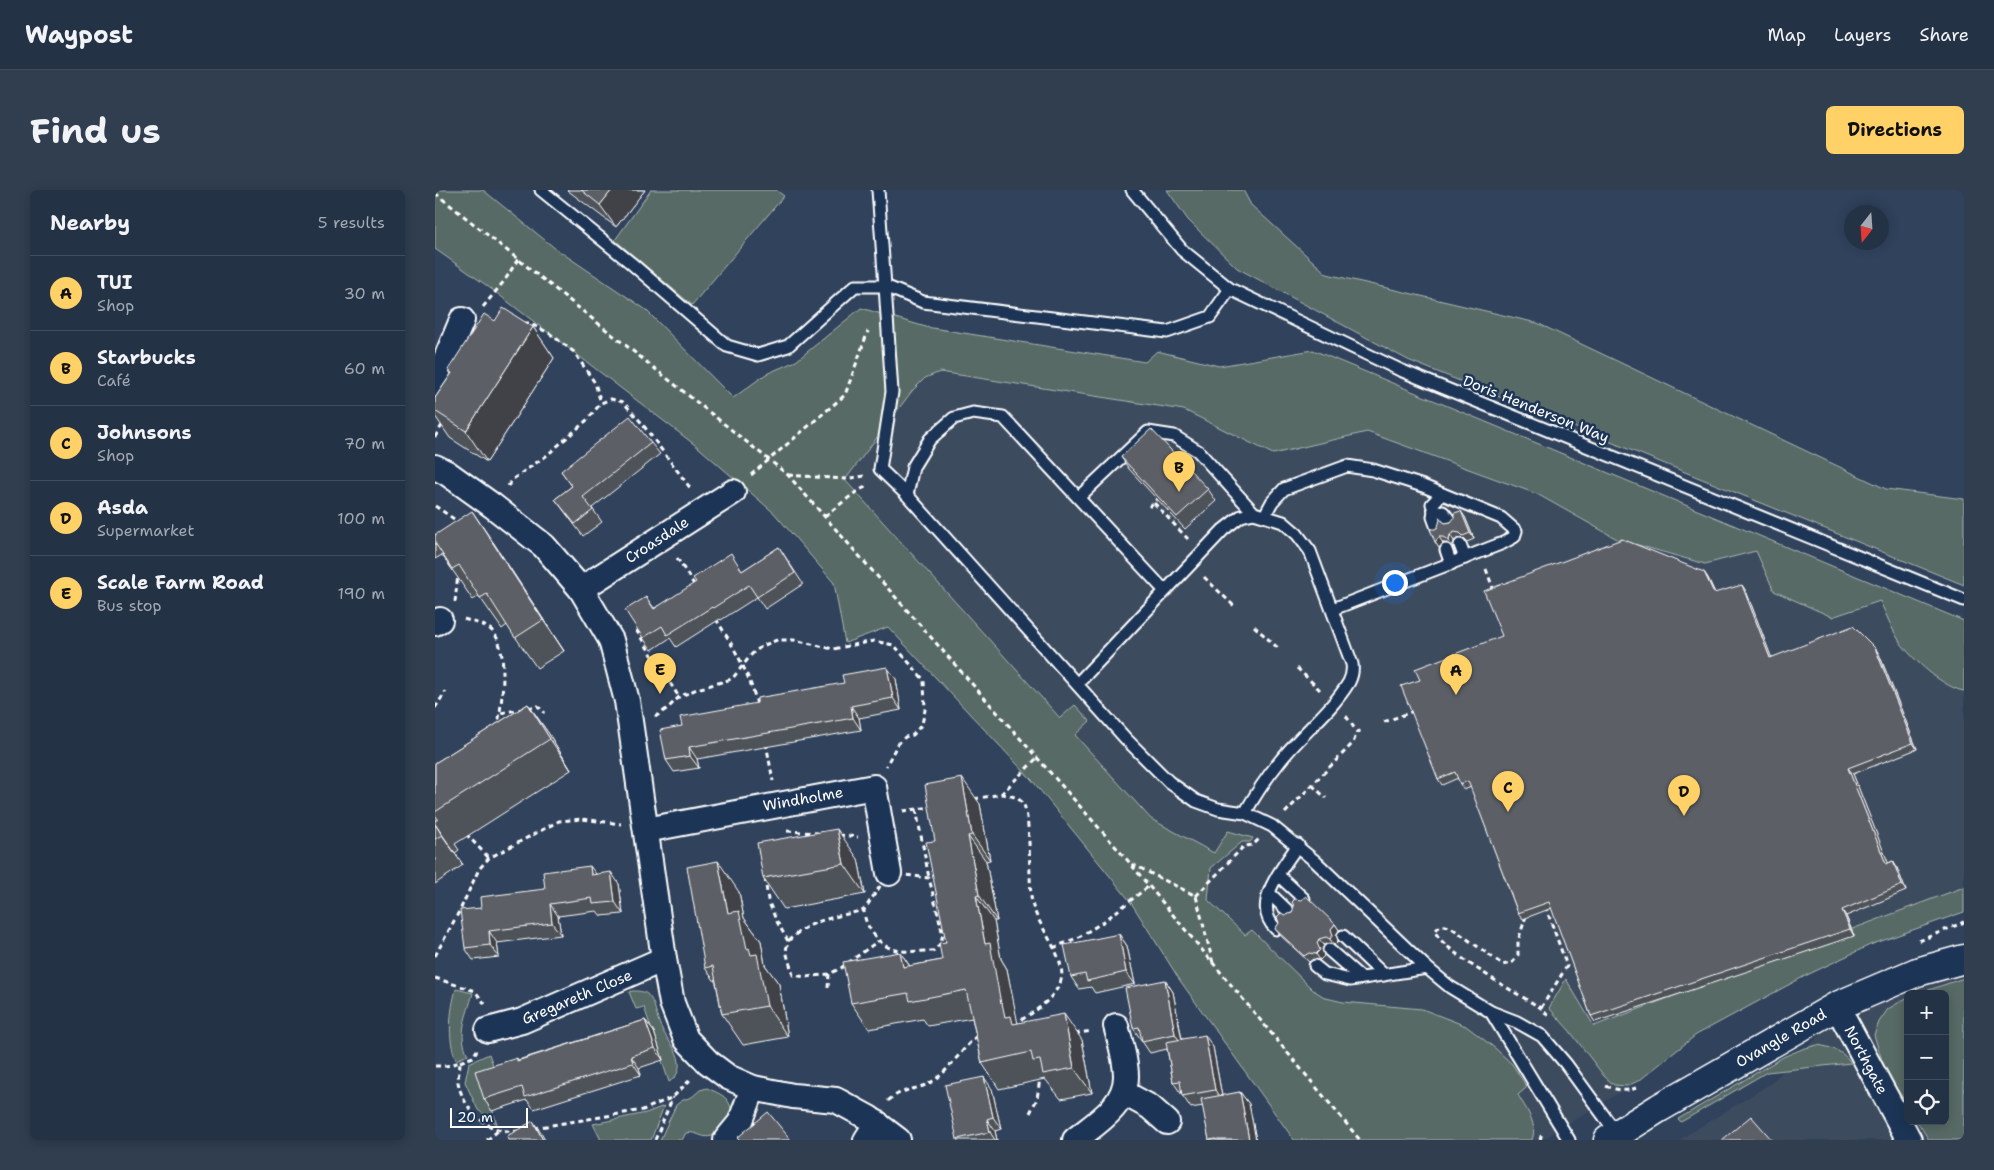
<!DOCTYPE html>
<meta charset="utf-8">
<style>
:root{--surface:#243245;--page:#303e50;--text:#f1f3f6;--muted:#a3aab3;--line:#414d5e;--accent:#ffd166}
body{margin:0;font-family:"Shantell Sans",sans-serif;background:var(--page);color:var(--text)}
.controls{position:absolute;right:15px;bottom:15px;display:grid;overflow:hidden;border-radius:8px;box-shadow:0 2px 12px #0003}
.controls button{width:45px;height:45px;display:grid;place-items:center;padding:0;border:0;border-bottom:1px solid var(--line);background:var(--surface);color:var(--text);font:25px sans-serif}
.compass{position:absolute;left:1409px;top:15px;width:45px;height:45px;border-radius:50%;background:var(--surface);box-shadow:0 2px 12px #0003;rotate:197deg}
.scale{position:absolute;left:15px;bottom:12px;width:78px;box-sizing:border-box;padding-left:5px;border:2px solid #fff;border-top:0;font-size:14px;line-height:18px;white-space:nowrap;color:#fff;-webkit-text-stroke:4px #1d3557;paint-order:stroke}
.you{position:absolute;left:959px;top:392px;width:18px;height:18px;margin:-12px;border:4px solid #fff;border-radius:50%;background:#1a73e8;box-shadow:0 0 0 8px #1a73e833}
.badge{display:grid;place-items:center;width:32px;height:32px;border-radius:50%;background:var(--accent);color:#111;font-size:16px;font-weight:700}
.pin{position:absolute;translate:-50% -41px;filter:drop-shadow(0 1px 2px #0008)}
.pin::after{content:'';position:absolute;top:26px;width:18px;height:15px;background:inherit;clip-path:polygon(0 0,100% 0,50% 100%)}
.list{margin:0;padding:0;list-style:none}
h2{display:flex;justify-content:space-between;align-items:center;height:65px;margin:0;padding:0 20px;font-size:21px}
h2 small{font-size:16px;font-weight:400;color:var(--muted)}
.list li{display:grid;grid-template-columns:32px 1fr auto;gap:15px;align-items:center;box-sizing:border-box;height:75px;padding:0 20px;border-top:1px solid var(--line)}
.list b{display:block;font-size:19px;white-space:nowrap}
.list p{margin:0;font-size:16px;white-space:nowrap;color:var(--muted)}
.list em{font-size:16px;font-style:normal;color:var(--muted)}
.icon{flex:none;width:28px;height:28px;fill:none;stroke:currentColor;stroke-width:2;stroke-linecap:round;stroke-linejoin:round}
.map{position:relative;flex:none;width:1529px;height:950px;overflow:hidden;border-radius:8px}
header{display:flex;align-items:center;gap:30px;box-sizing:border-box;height:70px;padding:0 25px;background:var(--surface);border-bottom:1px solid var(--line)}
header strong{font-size:24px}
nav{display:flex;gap:28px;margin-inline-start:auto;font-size:18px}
.intro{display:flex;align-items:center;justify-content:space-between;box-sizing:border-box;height:120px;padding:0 30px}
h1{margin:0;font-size:35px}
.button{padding:12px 22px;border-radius:8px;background:var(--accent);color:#111;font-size:18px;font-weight:700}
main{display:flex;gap:30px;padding:0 30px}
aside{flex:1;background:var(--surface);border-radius:8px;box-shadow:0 2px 12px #0003}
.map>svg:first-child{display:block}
.built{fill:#3d4b5f;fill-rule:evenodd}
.green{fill:#586b66;stroke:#acb5b2}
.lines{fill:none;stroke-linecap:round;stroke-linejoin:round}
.service-casing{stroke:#fff;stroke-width:15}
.minor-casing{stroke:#fff;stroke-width:28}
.secondary-casing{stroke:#fff;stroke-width:31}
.path{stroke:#fff;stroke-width:3;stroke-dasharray:5 4;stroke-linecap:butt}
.service{stroke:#1d3557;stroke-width:11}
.minor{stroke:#1d3557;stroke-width:24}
.secondary{stroke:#1d3557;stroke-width:28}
.wall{fill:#4e5258;stroke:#fff}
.shaded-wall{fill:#404247;stroke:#fff}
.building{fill:#5b5f66;stroke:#fff}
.labels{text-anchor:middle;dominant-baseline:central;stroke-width:5;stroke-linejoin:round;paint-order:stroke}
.street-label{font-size:15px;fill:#fff;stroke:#1d3557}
</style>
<header>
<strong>Waypost</strong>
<nav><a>Map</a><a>Layers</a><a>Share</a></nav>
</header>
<div class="intro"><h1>Find us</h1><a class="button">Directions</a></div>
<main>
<aside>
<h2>Nearby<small>5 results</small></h2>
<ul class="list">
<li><span class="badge">A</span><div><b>TUI</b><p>Shop</p></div><em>30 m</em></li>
<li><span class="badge">B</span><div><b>Starbucks</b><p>Café</p></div><em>60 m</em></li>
<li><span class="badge">C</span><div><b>Johnsons</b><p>Shop</p></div><em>70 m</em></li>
<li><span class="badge">D</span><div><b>Asda</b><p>Supermarket</p></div><em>100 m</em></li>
<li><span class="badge">E</span><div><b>Scale Farm Road</b><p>Bus stop</p></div><em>190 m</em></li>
</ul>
</aside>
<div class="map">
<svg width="1529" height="950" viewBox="0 0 1529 950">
<rect width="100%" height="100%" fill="#30425c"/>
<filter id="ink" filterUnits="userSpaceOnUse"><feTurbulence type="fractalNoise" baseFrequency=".02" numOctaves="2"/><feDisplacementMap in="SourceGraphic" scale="10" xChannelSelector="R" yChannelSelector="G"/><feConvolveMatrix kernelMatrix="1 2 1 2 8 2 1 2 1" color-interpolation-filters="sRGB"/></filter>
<g filter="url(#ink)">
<g class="built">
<polygon points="505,182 750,220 838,264 932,242 1102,304 1182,349 1270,374 1321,361 1339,401 1445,410 1465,452 1491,479 1521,499 1529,501 1529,719 1435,755 1370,786 1261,845 1205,890 1107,950 1015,950 971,897 773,710 730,645 410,289 477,201 490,188"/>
<path d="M1529,778V950H1244L1335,894L1391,839ZM1473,804H1510V931H1473Z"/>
</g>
<g class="green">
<path d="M0,0H48L121,59L210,119L298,208L331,184L361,171L426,118L491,137L710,172L722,161L784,176L878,160L1529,431V501C1509,498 1477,469 1465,452C1457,440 1451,424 1445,411L1397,427L1339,401L1321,361L1270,374L1182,349L1102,304L932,242L838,264L749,220L505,182L490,188L477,201L410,290L625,528L640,515L655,531L640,545L716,629L779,663L793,641L818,648L815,652H807L776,678L773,710L810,745L817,740L878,800L891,808L908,812L987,819L1031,836L1061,859L1077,874L1092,897L1083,905C1091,919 1103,933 1097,950H859L746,792L695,711L596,589L453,437L410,453L399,393L339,323L264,258L51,95L0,59Z"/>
<polygon points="216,0 341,0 349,6 257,115 180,50"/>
<polygon points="732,0 808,0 816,15 892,84 1102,133 1451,299 1529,309 1529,395 973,170 802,78 753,30"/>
<polygon points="1529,697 1529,722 1435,755 1370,786 1261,845 1205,890 1192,896 1179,895 1169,886 1134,840 1114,818 1131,789 1159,836"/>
<polygon points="1529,788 1529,950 1494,950 1482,931 1510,931 1510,804 1482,804"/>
<path d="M21,799L38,803C32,826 22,843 33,865L21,870C12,848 15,821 21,799Z"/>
<path d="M197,801C203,801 208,801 212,804C221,812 221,828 226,837C231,849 243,860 244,872C245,881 241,888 234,892L209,817L201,819L194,802Z"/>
<polygon points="1473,807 1473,916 1450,880 1439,845 1444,832 1453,819"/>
<path d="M1382,855C1396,857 1408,861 1416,873L1332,882L1246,932L1243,929L1348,867L1367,859Z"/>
<polygon points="54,864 58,875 49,893 62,934 43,920 30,892 34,873"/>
<path d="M272,898C278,901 288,904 292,910C303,923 292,942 277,946C266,949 263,941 251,943L247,950H225L241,915L248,910L257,907L265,900Z"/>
<polygon points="229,916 216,950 166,950 158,934 211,923"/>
</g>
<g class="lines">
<g class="service-casing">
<g id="service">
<polyline points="106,0 196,73 292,156 323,165 353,156 420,96 450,96 457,202 445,279 472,305 691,549 734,592 761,611 783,619 810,623 837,636 880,671 992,778 1015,797 1056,822 1082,832 1107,846 1131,874 1182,944"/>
<polyline points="443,0 450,96 488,112 732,142 775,127 795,99"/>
<polyline points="697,0 747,60 795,99 965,180 1529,410"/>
<polyline points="1007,304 997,314 999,320 1008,322 1016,332"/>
<polyline points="472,305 478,277 495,249 519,228 538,223 568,227 730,401"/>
<polyline points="644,307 713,242 739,246 763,261 819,323"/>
<polyline points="999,320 998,327 1002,338"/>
<polyline points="830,325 837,312 849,299 912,276 938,280 988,296 1066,328 1081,341 1079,347 1068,353 898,419"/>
<polyline points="1025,355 1030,368"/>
<polyline points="1011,360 1016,374"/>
<path d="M643,493L788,340L806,326L819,323L848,332L862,344L875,361L917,474C918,480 917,486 914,492C896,522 866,544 845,571C832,587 820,605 810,623"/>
<polyline points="843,685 869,709"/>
<polyline points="834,703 856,724"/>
<path d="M841,739C815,715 848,677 863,655"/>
<polyline points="908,746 949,785"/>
<polyline points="894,760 926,788"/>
<polyline points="880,776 890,784 915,790 992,778"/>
<polyline points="1056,822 1134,950"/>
</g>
</g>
<g class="minor-casing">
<g id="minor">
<polyline points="0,195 27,130"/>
<polyline points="0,277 12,283 58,316 109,356 146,399 176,450 192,511 196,538 229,769 237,813 251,849 273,872 293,887 318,898 358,906 401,910 434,928 463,950"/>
<polyline points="146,399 298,302"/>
<polyline points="0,433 5,430"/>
<polyline points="211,640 439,597 454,683"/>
<polyline points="1402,816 1474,950"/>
<polyline points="53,840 87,831 229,769"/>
<polyline points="689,903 715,917 732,932"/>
<polyline points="291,950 305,933 318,898"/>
<polyline points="431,950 442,933"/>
<path d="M640,950C661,933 691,916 691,886C691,870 685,851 681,836"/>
</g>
</g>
<g class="secondary-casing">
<polyline id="secondary" points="1173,950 1224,918 1402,816 1482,782 1529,769"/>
</g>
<g class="path">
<polyline points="0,3 353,285 694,672 925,950"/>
<polyline points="48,117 70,90 83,69"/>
<polyline points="89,133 94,133 114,143 139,162 160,193 166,213"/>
<polyline points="0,247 9,232"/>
<polyline points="316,285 410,205 433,141"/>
<polyline points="353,285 410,289 429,286"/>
<polyline points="73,296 78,289 111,266 152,230 166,213 176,209 188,212 205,231 256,299"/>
<polyline points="719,313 753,349"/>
<polyline points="0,316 25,333"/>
<polyline points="714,317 722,309"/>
<polyline points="390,326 421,302 434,295"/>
<polyline points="242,368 260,396"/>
<polyline points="1051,379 1059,401"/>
<polyline points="769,387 800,417"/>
<polyline points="20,412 23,384"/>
<path d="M29,429C38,432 48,434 55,439C75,454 67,513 63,534"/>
<path d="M281,429C298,456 315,484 322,515"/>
<polyline points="819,436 845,460"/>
<polyline points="201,440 244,507"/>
<polyline points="862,478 885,500"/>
<polyline points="0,518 11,501"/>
<polyline points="93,518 103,516 110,523"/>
<polyline points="66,523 87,519"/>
<polyline points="911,526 922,542"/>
<polyline points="220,527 233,518 244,507 262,499 297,489 317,464 327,456 342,450 359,450 398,459 439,451 459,455 489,490 490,520 487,534 478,545 470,547 462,555 451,576"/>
<polyline points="949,532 979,521"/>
<polyline points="331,553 338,591"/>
<polyline points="877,595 891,608"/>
<path d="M566,604C573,605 581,606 587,612C597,622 593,693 597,713C602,736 632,767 626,790C621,808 595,826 580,833"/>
<polyline points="539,609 566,604 603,567"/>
<polyline points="481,619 494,688"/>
<polyline points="468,621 496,617"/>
<polyline points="850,623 918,553 922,542 928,540"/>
<polyline points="352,641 383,643"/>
<polyline points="31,644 54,668"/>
<polyline points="404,645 423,647"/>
<polyline points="697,674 761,706 778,773"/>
<path d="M454,683L494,688L508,745L505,754L498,761C471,761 453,766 437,742C432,735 429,728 429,720Z"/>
<polyline points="330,688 333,710 341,730 353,751 351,761 358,785 372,787 394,784"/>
<polyline points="761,706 809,656 818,655 824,649"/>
<path d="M1091,726L1083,751V765L1078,772L1068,775L1017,738C1009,735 1006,734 1000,741C1005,760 1086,806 1106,818L1114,827"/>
<path d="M353,751C377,728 399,728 429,720"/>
<polyline points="1484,751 1529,732"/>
<polyline points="618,758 644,747 668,732 714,696"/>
<polyline points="0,766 26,718 44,679 54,668 124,631 147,629 186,634"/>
<polyline points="0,788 40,801 50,814"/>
<polyline points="393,798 394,784 406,778 443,751"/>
<polyline points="1106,818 1132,776 1111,718"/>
<polyline points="640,844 656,841"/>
<polyline points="25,872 38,867 42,860"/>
<path d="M0,876H11L25,872C25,878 23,886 23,892C28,920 54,945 83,941"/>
<path d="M1171,896C1182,900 1190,902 1201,898"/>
<path d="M453,911C468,897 483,901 498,891C515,880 527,858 544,844"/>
<polyline points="595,923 602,909 605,888"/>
<polyline points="99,938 208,920 238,907 256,889"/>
<polyline points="52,950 64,940"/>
<polyline points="220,950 238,907"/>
<polyline points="1105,950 1107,943"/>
</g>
<use href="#service" class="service"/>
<use href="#minor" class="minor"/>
<use href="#secondary" class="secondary"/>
</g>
<g class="wall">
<polygon points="132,0 210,0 181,37"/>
<polygon points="60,131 98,137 119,168 52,272 15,248 0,226 0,208 16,184 13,180"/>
<polygon points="216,253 225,264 157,318 167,332 148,346 120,309 137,296 126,281"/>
<polygon points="686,267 773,299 781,311 750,339 694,279"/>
<polygon points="1030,327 1039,349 1032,352 1029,349 1023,348 1019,351 1018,357 1012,353 1008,353 1004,358 1000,339 1010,333 1016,332"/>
<polygon points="0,344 58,352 129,461 102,478 72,435 67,439 44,406 38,410 7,365 0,369"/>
<polygon points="344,357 368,394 330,419 322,407 286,430 285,429 241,457 235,448 217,460 208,448 211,407 219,418 307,381"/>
<polygon points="1269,382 1273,388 1280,403 1311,401 1336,467 1440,458 1444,464 1482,559 1418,584 1453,673 1458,671 1462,678 1471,701 1411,726 1419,746 1160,832 1156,826 1117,718 1088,729 1083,723 1036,597 1029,600 1025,594 1023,588 1007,595 1003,589 985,490"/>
<polygon points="461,489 466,520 424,528 426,540 262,569 264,578 239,582 231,570 247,536"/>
<polygon points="93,514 114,544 136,580 20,654 24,660 20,663 28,675 0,694 0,573"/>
<polygon points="545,614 555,670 551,671 562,731 559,731 566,769 572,779 582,833 647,850 657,903 626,909 610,889 564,899 547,873 537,828 493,836 488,829 434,839 416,813 465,762 475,776 507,770 511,752 500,651"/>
<polygon points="423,669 430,704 349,719 328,688"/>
<polygon points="161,684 184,694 188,724 166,726 162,721 123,726 126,745 62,753 64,767 38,770 30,758 110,699"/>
<polygon points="304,702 309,728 326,751 330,775 344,794 353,847 308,855 287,824 281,793 270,778"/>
<polygon points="857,723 900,734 904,740 901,745 903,751 899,755 895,753 889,755 887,759 889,766 885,770 878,769 874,772 845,745 840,739 850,725"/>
<polygon points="684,744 692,756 700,794 660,803 656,797 644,799 636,787"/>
<polygon points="730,790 738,802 747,849 778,857 787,906 805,902 814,914 821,950 774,950 768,916 756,918 738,892 732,859 715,863 698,838"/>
<polygon points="210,830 219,842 228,870 204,878 206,885 99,919 92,910 57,921 49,909 82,868 83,870"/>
<polygon points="557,899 566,939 560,941 562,950 522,950 522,949"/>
</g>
<g class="shaded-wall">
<polygon points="177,0 210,0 181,37 165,15"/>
<polygon points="98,137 119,168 52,272 31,241"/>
<polygon points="37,321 58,352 129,461 108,430"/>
<polygon points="1026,321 1030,327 1039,349 1035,343"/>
<polygon points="1015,345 1019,351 1018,357 1014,351"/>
<polygon points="1004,347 1008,353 1004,358 1000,352"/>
<polygon points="1269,382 1273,388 1283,409 1279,403"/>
<polygon points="1307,395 1311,401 1339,474 1335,468"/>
<polygon points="1440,458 1444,464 1482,559 1478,553"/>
<polygon points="452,477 461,489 466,520 458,508"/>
<polygon points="93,514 114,544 136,580 115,549"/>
<polygon points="416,516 424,528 426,540 418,528"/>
<polygon points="254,557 262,569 264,578 255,566"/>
<polygon points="1413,578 1418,584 1456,680 1451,674"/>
<polygon points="527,588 545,614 555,670 537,645"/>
<polygon points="0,634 20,663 28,675 7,645"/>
<polygon points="402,639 423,669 430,704 409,674"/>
<polygon points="533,646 551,671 562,731 544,705"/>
<polygon points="283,671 304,702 309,728 326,751 330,775 344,794 353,847 332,816 312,759 293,723"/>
<polygon points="1458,671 1462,678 1471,701 1467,695"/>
<polygon points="155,676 164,688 156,685"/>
<polygon points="176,682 184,694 188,724 180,712"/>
<polygon points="541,706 559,731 566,769 572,779 583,834 594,851 570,827 566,814 550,754"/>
<polygon points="115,714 123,726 126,745 117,733"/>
<polygon points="1407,720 1411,726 1419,746 1415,739"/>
<polygon points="900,734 904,740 901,745 903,751 899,755 895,749 896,739"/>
<polygon points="54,741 62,753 64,767 55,755"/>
<polygon points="684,744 692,756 700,794 691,782"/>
<polygon points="884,749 889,755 887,759 889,766 885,770 881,764 882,753"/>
<polygon points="465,762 483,788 468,777"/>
<polygon points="730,790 738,802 748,856 740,844"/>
<polygon points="629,824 647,850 657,903 639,878"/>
<polygon points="210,830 219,842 228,870 220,858"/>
<polygon points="770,845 778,857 788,912 780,900"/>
<polygon points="196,866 204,878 206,885 198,873"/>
<polygon points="549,887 557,899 566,939 558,927"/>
<polygon points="805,902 814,914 821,950 814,950"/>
<polygon points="552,929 560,941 562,950 560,950 555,942"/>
<polygon points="98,931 106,943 110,950 108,950"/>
</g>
<g class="building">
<polygon points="146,0 177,0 165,15"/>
<polygon points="68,118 98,137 31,241 0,221 0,208 17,183 13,180 49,124 60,131"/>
<polygon points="195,226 216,253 148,307 158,320 140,334 120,309 137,296 126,281"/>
<polygon points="716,239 773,299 742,327 686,267"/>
<polygon points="37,321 108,430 80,448 52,404 45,408 24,375 17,379 0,353 0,345"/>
<polygon points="1026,321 1035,343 1028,346 1025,343 1019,342 1015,345 1014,351 1008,347 1004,347 1000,352 995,339 1000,339 1003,337 1005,329 1010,333 1016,332 1019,328 1019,323"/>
<polygon points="1187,349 1269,382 1279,403 1307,395 1335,468 1418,436 1440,458 1478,553 1413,578 1451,674 1458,671 1467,695 1407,720 1415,739 1156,826 1114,712 1083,723 1033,591 1025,594 1020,582 1003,589 966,496 985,490 980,479 1067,446 1049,401"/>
<polygon points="344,357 360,383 322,407 314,395 278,418 277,417 232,445 227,436 208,448 190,420 211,407 219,419 261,392 258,388 296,363 307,381"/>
<polygon points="452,477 458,508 416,516 418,528 254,557 255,566 231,570 225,540 247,536 245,527 322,513 322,508 409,493 407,485"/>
<polygon points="93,514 115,549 0,622 0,573"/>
<polygon points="527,588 537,645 533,646 544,705 541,706 550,754 555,753 566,814 567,813 570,827 576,826 578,834 629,824 639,878 608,884 605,870 598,871 596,862 547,873 531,800 475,811 473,803 416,813 408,772 465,762 468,777 507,770 504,753 511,752 491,652 500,651 490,595"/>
<polygon points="0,625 3,629 0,631"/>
<polygon points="0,634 7,645 0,649"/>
<polygon points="402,639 409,674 328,688 322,653"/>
<polygon points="283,671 293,723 304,721 312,759 314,758 316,765 322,764 332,816 287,824 278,776 270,778 252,677"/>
<polygon points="155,676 156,685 176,682 180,712 158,714 157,708 115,714 117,733 54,741 55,755 30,758 25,720 46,718 45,707 110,699 108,682"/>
<polygon points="871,706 900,734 896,739 898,745 895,749 891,747 884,749 882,753 885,760 881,764 874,763 869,766 840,739 844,733 842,727 846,723 850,725 857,723 859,716 857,712 860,709 866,710"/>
<polygon points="684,744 691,782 652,791 650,784 636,787 629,755"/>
<polygon points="730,790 740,844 707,851 704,837 698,838 690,798"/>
<polygon points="210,830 220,858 196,866 198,873 90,907 87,897 49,909 40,881 82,868 82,871"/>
<polygon points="770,845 780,900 747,906 745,891 738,892 731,852"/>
<polygon points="549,887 558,927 552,929 555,942 522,949 510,895"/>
<polygon points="805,902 814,950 781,950 781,949 774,950 766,909"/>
<polygon points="333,922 356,950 303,950 304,950 302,948"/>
<polygon points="1316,926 1337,950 1287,950"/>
<polygon points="98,931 108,950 74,950 72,946"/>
</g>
</g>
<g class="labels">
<g class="street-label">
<text transform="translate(1101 219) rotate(22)">Doris Henderson Way</text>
<text transform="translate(222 350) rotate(-33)">Croasdale</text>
<text transform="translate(368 609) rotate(-10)">Windholme</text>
<text transform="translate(142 807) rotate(-23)">Gregareth Close</text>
<text transform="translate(1346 848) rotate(-30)">Ovangle Road</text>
<text transform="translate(1431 870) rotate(62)">Northgate</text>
</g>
</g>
</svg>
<div class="controls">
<button>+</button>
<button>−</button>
<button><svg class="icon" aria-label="locate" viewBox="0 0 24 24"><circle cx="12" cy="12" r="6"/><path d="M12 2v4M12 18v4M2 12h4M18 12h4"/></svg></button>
</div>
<svg class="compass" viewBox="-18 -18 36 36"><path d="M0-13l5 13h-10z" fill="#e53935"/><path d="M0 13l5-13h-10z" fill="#a3aab3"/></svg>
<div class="scale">20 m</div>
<div class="you"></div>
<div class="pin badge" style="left:1021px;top:505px">A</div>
<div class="pin badge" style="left:744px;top:302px">B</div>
<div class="pin badge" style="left:1073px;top:622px">C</div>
<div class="pin badge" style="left:1249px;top:626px">D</div>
<div class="pin badge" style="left:225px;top:504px">E</div>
</div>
</main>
